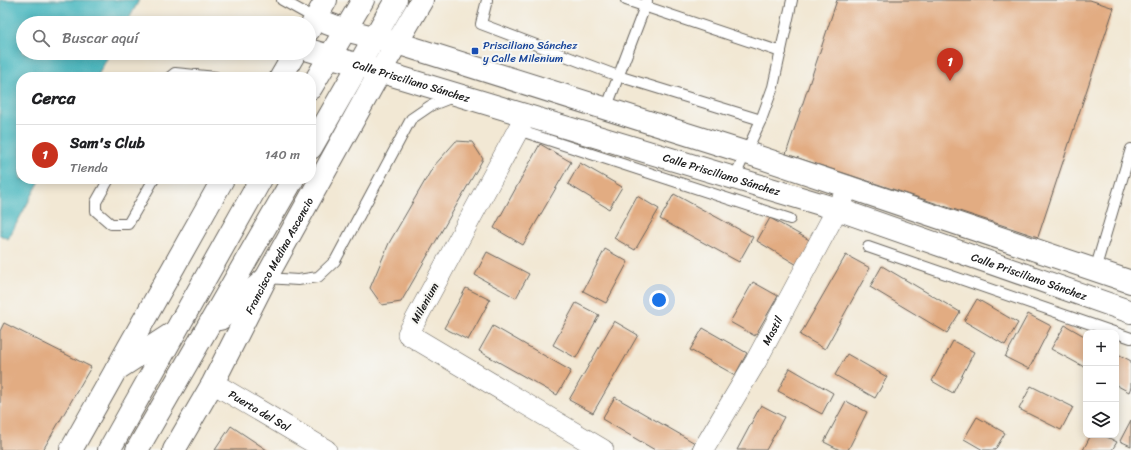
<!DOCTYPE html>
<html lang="es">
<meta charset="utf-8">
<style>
:root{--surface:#fff;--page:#f2f2f2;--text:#202124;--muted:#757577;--line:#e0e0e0;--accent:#c8321e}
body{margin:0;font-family:Sriracha,sans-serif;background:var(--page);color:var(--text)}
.controls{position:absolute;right:12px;bottom:12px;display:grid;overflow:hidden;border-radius:8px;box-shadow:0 2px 10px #0003}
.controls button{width:36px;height:36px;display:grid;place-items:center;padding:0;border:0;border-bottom:1px solid var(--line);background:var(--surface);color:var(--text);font:20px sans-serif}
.you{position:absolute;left:659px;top:300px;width:14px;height:14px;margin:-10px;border:3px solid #fff;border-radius:50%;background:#1a73e8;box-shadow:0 0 0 6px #1a73e833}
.badge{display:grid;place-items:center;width:26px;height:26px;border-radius:50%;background:var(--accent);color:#fff;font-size:13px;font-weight:700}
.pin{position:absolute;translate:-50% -33px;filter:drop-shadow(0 1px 2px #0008)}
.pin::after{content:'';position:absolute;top:21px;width:14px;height:12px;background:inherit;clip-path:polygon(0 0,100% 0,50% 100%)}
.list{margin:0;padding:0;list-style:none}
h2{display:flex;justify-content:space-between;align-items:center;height:52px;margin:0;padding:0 16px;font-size:17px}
h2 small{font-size:13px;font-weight:400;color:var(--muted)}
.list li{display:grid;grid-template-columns:26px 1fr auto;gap:12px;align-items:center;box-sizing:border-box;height:60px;padding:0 16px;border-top:1px solid var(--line)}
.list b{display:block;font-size:15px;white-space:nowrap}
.list p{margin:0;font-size:13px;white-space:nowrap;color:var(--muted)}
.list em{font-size:13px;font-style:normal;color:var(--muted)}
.icon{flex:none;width:22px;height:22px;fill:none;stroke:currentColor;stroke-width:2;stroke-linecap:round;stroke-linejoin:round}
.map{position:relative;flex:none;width:1131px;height:450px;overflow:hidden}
.search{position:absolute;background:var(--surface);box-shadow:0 2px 10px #0003;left:16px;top:16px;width:300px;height:44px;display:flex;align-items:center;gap:10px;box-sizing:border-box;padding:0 14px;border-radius:22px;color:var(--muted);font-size:15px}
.panel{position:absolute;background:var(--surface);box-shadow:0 2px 10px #0003;left:16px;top:72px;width:300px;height:112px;border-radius:16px}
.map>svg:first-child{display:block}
.water{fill:#49b8c0;stroke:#326a6e}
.building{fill:#e2ac82}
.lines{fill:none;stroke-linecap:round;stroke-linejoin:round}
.lane-casing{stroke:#67635c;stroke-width:12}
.street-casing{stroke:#67635c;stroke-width:22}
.secondary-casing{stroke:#67635c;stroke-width:24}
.highway-casing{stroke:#67635c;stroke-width:24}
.lane{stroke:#fff;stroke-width:10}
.street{stroke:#fff;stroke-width:21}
.secondary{stroke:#fff;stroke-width:22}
.highway{stroke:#fff;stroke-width:22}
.transit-dot{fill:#1a4fb4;stroke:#f6f6f2;stroke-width:1.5}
.labels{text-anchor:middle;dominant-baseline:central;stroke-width:4;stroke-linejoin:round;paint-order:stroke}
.transit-label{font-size:11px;fill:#164399;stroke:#f6f6f2;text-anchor:start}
.street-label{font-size:11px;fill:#1c1c1c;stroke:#f6f6f2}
</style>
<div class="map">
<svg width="1131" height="450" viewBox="0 0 1131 450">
<rect width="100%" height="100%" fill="#f6f6f2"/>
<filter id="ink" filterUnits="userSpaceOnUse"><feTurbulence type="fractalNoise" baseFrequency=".025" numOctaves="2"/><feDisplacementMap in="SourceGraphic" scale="8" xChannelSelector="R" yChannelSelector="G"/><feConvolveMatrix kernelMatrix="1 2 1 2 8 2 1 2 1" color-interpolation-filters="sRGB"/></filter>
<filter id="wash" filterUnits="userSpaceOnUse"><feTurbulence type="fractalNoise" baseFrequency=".012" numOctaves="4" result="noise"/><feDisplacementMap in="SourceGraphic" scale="16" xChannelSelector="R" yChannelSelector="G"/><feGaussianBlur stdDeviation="0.9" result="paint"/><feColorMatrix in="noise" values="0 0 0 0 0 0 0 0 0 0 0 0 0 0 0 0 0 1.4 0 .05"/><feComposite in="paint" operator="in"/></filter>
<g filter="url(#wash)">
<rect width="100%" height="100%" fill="#f2e8d4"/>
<polygon class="water" points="0,0 139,0 127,23 23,23 23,53 110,53 97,77 21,77 21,179 41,179 8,239 0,235"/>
<g id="blocks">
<g class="building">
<polygon points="837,0 1090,0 1114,8 1038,237 786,154"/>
<polygon points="456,141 472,142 483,159 401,302 382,305 370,288 389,243 433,167"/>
<polygon points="540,144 571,162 523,245 494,228"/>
<polygon points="580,163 622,187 609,209 568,184"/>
<polygon points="674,194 753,237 739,262 660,219"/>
<polygon points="637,196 659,209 635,250 614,238"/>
<polygon points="770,218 813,242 799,266 757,241"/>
<polygon points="605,249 628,262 606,303 583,291"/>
<polygon points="487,252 529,274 516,298 475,275"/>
<polygon points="846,255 870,268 825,349 800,335"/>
<polygon points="882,266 960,312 947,333 870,287"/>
<polygon points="753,282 778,296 755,336 730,322"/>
<polygon points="466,288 490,300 468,340 444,328"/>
<polygon points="977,299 1018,323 1005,345 964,321"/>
<polygon points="576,303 599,315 576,358 553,345"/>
<polygon points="1028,314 1051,326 1029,369 1005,357"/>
<polygon points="614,321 638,335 593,413 569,400"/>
<polygon points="4,323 91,367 43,450 0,450 0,331"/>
<polygon points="1065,325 1086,337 1086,368 1051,349"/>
<polygon points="493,326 571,371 557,395 479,351"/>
<polygon points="703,328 747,353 735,375 690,350"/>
<polygon points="953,341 974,352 953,393 932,381"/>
<polygon points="1116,353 1131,361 1131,387 1129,392 1116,385"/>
<polygon points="847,354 887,377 875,398 835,375"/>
<polygon points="790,368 833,393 822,414 778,391"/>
<polygon points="1031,386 1073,407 1061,430 1019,409"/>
<polygon points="615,397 695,443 691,450 655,450 602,419"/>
<polygon points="846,401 867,412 848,450 840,450 824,442"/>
<polygon points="761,405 784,417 766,450 737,450"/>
<polygon points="977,417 1005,433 995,450 983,450 964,439"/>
<polygon points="1131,420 1131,446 1120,441"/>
<polygon points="231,426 267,450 215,450"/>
<polygon points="1091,435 1103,435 1117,442 1112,450 1083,450"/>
</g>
</g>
</g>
<g filter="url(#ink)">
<use href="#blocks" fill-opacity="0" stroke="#67635c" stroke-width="1"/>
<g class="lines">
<g class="lane-casing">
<g id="lane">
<polyline points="282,0 316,19"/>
<polyline points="487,0 481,24 618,76 761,120"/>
<polyline points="626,0 781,52"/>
<polyline points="170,77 175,73 216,77"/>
<polyline points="606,109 647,1"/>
<polyline points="518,130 790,219"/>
<polyline points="734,178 761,120 773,87 792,0"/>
<polyline points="109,179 96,202 96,211 111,224 128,224 154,179"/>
<polyline points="868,247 1131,338"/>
<polyline points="1095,270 1131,149"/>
<polyline points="266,278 298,280 318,277 335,261 411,119 430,106 453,97"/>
</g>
</g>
<g class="street-casing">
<g id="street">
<polyline points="526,115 408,334 603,450"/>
<path id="s1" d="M213,383L326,450"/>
<path id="s2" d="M703,450L756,361L849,187"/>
</g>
</g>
<g class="secondary-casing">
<g id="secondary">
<polyline points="316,19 345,30 397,43 747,153 1131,282"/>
<polyline points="309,30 326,0"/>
<path id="s3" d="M309,50L837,209L1131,312"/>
<polyline points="281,77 295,53"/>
<polyline points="71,450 223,179"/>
<path id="s4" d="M174,450L213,383L266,278L381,70L422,0"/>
</g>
</g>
<g class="highway-casing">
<g id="highway">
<polyline points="311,88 363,0"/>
<polyline points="311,148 396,0"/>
<polyline points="220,319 266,278"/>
<polyline points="116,370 173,333"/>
<polyline points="109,450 261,179"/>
<polyline points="137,450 293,179"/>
</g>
</g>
<use href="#lane" class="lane"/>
<use href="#street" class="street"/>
<use href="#secondary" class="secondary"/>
<use href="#highway" class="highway"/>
</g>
</g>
<rect class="transit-dot" x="471" y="47" width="8" height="8" rx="2"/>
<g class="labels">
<g class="transit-label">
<text x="483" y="45">Prisciliano Sánchez<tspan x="483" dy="13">y Calle Milenium</tspan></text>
</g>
<g class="street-label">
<text stroke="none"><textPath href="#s3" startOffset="107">Calle Prisciliano Sánchez</textPath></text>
<text stroke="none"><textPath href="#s3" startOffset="431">Calle Prisciliano Sánchez</textPath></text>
<text stroke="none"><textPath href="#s4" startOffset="221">Francisco Medina Ascencio</textPath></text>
<text stroke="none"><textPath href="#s3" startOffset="755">Calle Prisciliano Sánchez</textPath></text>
<text transform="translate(425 303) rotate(-61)">Milenium</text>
<text stroke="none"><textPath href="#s2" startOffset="138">Mastil</textPath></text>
<text stroke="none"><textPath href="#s1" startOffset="54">Puerta del Sol</textPath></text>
</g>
</g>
</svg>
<div class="controls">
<button>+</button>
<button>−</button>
<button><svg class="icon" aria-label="layers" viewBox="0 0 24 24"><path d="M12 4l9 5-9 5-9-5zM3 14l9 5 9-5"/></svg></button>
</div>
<div class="you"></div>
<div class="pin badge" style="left:950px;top:81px">1</div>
<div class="search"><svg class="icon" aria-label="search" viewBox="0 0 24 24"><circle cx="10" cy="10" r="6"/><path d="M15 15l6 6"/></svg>Buscar aquí</div>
<section class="panel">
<h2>Cerca<small></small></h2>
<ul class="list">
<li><span class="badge">1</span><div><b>Sam's Club</b><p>Tienda</p></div><em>140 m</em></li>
</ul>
</section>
</div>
